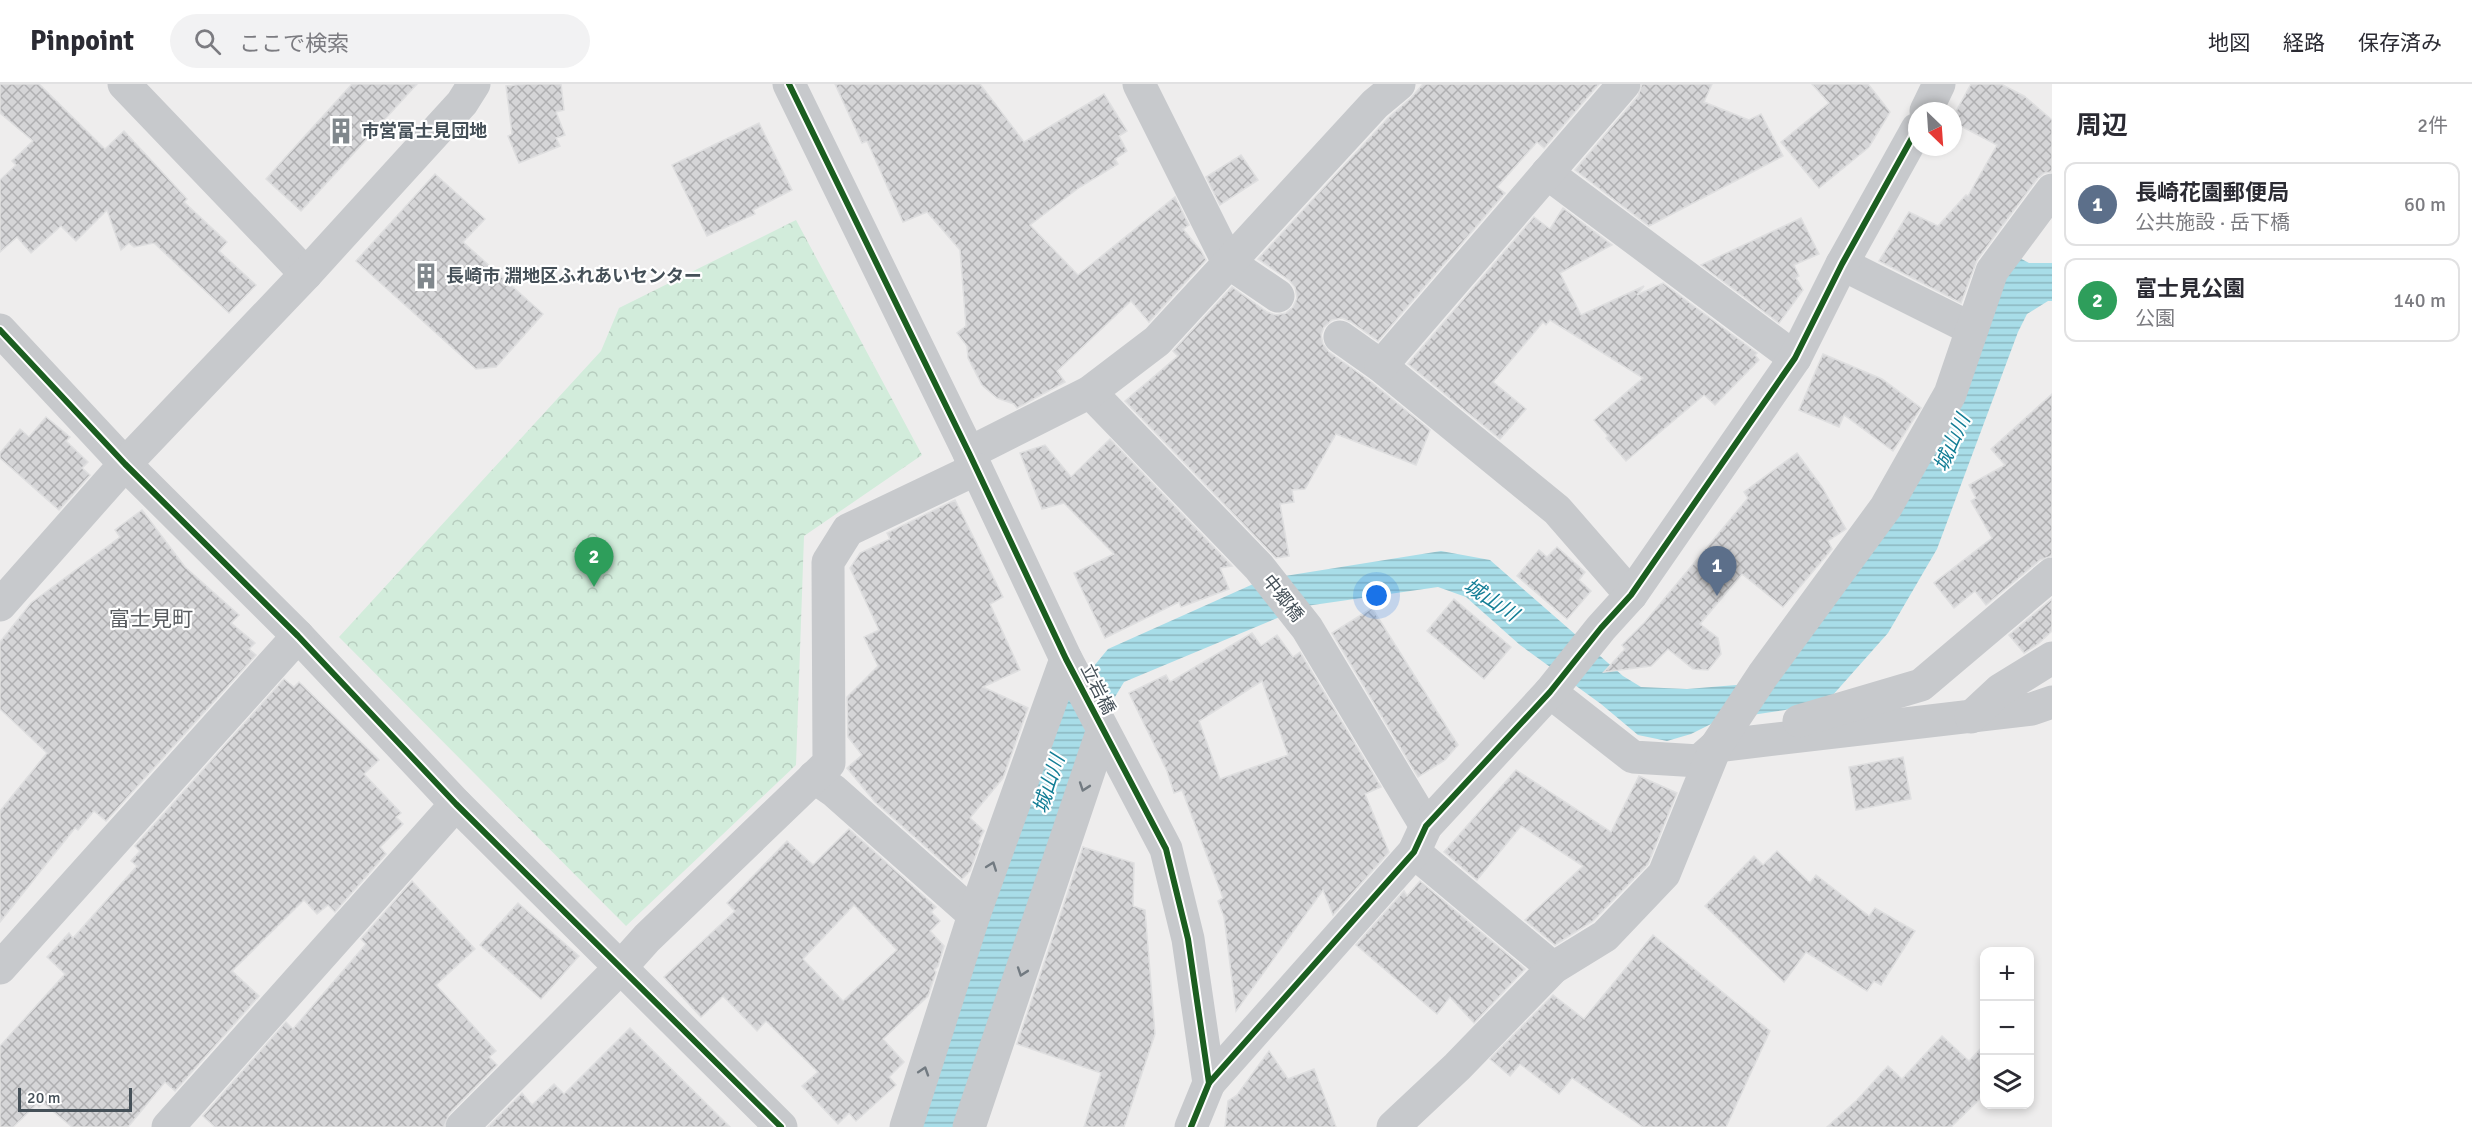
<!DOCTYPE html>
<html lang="ja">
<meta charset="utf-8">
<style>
:root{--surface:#fff;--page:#f2f2f3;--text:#2b2b33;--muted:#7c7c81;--line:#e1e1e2;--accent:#0f766e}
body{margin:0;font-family:Signika,"Noto Sans JP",sans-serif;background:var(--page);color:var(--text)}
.controls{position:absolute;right:18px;bottom:18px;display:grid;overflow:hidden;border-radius:12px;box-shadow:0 3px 9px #0003}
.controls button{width:54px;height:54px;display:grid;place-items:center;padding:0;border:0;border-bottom:2px solid var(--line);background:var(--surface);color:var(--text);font:30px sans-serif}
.compass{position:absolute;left:1908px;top:18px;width:54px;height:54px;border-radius:50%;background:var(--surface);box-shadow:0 3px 9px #0003;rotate:155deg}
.scale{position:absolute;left:18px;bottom:15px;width:114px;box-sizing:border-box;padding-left:6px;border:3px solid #455058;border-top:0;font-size:16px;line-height:21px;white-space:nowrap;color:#455058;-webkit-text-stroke:4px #fff;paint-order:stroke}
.you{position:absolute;left:1377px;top:512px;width:21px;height:21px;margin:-15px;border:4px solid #fff;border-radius:50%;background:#1a73e8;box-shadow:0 0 0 9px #1a73e833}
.badge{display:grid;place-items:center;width:39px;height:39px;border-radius:50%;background:var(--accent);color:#fff;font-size:20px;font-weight:700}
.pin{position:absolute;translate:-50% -50px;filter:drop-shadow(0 2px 3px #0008)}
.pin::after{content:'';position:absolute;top:32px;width:21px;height:18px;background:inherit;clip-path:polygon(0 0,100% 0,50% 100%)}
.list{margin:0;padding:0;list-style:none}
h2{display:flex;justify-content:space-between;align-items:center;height:78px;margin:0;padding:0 24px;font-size:26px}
h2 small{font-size:20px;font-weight:400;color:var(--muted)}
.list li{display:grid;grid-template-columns:39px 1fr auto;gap:18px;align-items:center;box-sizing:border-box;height:84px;margin:0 12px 12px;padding:0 12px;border:2px solid var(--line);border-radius:12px}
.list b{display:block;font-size:22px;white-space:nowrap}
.list p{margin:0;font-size:20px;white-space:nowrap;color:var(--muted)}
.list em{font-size:20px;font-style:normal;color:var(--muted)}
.icon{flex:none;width:33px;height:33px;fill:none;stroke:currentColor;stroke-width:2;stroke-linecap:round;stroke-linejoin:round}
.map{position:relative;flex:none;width:2052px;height:1043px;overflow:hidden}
header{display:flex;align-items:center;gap:36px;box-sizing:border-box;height:84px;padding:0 30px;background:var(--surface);border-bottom:2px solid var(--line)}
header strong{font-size:28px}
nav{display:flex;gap:33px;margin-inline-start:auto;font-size:21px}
.search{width:420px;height:54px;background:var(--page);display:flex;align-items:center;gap:15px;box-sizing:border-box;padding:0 21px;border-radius:33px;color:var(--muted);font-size:22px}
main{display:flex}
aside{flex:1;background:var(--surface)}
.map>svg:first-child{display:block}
.forest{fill:url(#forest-crowns)}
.water{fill:url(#water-rules)}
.building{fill:url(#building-cross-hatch);stroke:#dfdfe0;stroke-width:1.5;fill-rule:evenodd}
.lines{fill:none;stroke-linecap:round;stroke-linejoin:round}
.minor{stroke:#c7c9cc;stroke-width:33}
.cycleway-casing{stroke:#fff;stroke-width:10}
.cycleway{stroke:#1b5e20;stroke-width:6}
.oneway{stroke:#727a81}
.labels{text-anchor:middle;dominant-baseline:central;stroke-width:4.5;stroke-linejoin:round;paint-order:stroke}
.poi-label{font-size:18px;font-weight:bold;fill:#455058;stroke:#fff;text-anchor:start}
.street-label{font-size:18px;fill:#455058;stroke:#fff}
.water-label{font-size:20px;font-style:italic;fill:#137e96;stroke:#fff}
.quarter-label{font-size:21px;fill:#595c60;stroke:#fff}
</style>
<header>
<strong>Pinpoint</strong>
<div class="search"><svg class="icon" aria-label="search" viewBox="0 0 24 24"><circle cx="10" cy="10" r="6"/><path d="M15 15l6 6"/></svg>ここで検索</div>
<nav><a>地図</a><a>経路</a><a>保存済み</a></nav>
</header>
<main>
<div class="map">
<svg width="2052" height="1043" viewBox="0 0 2052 1043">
<defs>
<pattern id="forest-crowns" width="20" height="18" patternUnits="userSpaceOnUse" patternTransform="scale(1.5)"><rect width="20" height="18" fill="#d2ecdb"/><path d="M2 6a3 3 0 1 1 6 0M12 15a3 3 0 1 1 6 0" fill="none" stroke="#b6ccbe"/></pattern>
<pattern id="water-rules" width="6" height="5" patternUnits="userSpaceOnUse" patternTransform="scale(1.5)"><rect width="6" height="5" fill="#a8dde8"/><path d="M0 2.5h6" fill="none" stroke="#8bb6bf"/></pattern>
<pattern id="building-cross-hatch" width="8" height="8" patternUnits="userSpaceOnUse" patternTransform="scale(1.5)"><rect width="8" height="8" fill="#d5d5d7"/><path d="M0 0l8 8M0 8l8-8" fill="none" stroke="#afafb1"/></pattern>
</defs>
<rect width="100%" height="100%" fill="#eeeded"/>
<polygon class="forest" points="796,136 922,371 804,452 796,681 626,842 339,553 601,267 619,224"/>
<polygon class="water" points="2016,172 2029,179 2052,179 2052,217 2048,217 2027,230 2018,248 1937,465 1888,549 1832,612 1785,626 1719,636 1691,650 1667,657 1638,651 1601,620 1520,561 1466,513 1438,503 1306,522 1124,598 1087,659 957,1043 916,1043 1060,623 1108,565 1260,497 1285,492 1441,467 1490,476 1623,592 1641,603 1687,605 1773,598 1988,232"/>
<g class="building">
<polygon points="0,0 39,0 105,65 124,47 187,115 184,118 227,158 219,167 256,201 229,229 154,159 134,163 129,159 121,166 107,126 76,157 61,142 31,169 17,153 0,168 0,96 16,81 12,77 33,57 0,29"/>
<polygon points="352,0 417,0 301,127 266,95"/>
<polygon points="524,0 561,0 564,26 556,28 565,51 556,54 560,62 519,79 508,52 512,50 506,2"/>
<polygon points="835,0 980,0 1024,58 1104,10 1127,47 1119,52 1127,67 1115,75 1118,80 1080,103 1030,141 1078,191 1175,113 1189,141 1183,145 1201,167 1206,176 1149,238 1131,217 1057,287 1065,298 1017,324 1014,320 997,314 982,301 968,274 967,262 957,249 966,242 960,166 927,128 903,138 867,57 862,59"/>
<polygon points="1423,0 1599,0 1544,64 1537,58 1497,103 1505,109 1378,257 1351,238 1342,234 1332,236 1324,243 1321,251 1323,260 1329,268 1370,297 1430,346 1416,381 1336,350 1305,405 1292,406 1294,418 1280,420 1289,472 1276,474 1125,317 1178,272 1173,267 1232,203 1267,228 1276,231 1286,229 1293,223 1297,214 1295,203 1289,196 1258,175 1388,34 1411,14"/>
<polygon points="1642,0 1712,0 1704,18 1749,36 1761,30 1783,72 1649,142 1575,86 1638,12"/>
<polygon points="1812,0 1868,0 1890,28 1869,63 1819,104 1781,58 1829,19"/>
<polygon points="1971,0 2001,0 2024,12 2052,36 2052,88 2044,89 2037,95 1977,176 1961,219 1879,177 1909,128 1938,142 1966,111 1968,112 1997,61 1953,38 1953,33"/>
<polygon points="759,39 792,106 753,126 755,130 707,152 672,81"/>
<polygon points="1241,71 1258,96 1220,121 1206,93"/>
<polygon points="435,90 485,135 463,158 543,230 496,283 476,285 356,177"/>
<polygon points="1563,124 1612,161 1560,189 1581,231 1644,202 1637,211 1663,199 1757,269 1755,271 1759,276 1715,321 1704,311 1626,377 1606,354 1608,352 1594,336 1643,294 1550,236 1546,241 1543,238 1493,298 1526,325 1500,355 1408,280 1534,133 1550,145"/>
<polygon points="1801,134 1819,170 1794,181 1799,192 1796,194 1803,206 1779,239 1701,181"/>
<polygon points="1823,270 1882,295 1921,324 1893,367 1844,331 1839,343 1799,326"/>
<polygon points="2052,310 2052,472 2040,476 1986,521 1975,507 1954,524 1934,499 1992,454 1971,417 1976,414 1969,401 2005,381 1991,365"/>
<polygon points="46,333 70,353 66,357 88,378 82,384 90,391 59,426 0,374 0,369 20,345 29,353"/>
<polygon points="1110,355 1232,482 1220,484 1229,505 1181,523 1179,518 1105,554 1074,489 1114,470 1064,419 1042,425 1020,369 1045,361 1071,393"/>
<polygon points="1797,369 1822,403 1846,445 1828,457 1832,465 1783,523 1742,490 1700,540 1718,554 1721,570 1708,586 1693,585 1668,565 1651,582 1604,588 1625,565 1622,561 1645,538 1748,414 1744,408"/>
<polygon points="955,416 1003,513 990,520 1020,586 983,603 1028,624 1003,694 970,734 984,747 978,758 980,760 970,787 962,795 875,718 847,684 862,671 848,653 847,613 878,582 864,553 879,546 850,484 860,469 890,455 887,449"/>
<polygon points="142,426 185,483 239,531 231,539 255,559 249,565 256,571 106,737 94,727 78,746 75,744 0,838 0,727 47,669 0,625 0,558 31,519 120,453 115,446"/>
<polygon points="1557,463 1585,488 1579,496 1591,507 1567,535 1517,492 1539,466 1547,473"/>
<polygon points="1454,515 1511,563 1484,595 1427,547"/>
<polygon points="2052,515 2052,547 2038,560 2024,569 2009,551"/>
<polygon points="1372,524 1458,661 1445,676 1418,693 1332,549"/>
<path d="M1252,549L1261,562L1277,551L1293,573L1300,568L1381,703L1365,710L1389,768L1333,831L1323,806L1236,927L1224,833L1218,817L1223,814L1182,706L1174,709L1167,687L1129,609L1166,591L1170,598ZM1262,597L1288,671L1220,695L1199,637Z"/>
<polygon points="284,595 294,603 299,598 379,676 364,690 401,729 396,733 403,740 380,763 386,770 335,828 328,821 317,830 304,816 232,887 259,912 175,1007 165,998 128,1043 72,1043 43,1019 39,1023 37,1020 13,1043 0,1043 0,962 65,890 47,873 69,849 73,854 137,782 131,777 140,767 135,762"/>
<polygon points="1903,673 1911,715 1856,726 1849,683"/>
<polygon points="1516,686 1611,748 1639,692 1677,709 1648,780 1593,837 1555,861 1525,836 1583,782 1521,742 1477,796 1444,768"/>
<path d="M849,745L936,823L931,828L940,837L930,847L944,862L938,882L934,886L936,888L928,912L883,955L904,978L889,993L896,1001L856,1037L849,1029L838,1040L802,1002L818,988L766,937L757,947L723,912L701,933L664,893L735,827L727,819L787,757L813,781ZM854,821L897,866L843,917L803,875Z"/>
<polygon points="1083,763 1134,779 1133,822 1145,826 1155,950 1124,1043 1084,1043 1101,989 1017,960"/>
<polygon points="1777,767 1810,799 1816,791 1869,832 1875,824 1915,847 1881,901 1874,897 1867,907 1806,868 1784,898 1705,822 1754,772 1763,781"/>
<polygon points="412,797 475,865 436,901 496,967 489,973 497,981 449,1030 444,1043 215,1043 203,1032 286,938 293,945 366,860 361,855"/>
<polygon points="1420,797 1525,885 1474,939 1450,913 1437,930 1356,861 1404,807 1407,812"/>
<polygon points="518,819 579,872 541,915 480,861"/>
<polygon points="1653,851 1770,947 1726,1043 1643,1043 1572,994 1559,1010 1520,980 1510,992 1490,975 1553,911 1584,935"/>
<polygon points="630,944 730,1043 488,1043 522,1009 532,1021 554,1000 564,1010"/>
<polygon points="1942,952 1969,977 1984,961 1984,1011 1951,1043 1827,1043 1857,1016 1888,982 1902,995"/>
<polygon points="1269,967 1288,995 1314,985 1336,1043 1225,1043 1228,1017 1237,1011"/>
</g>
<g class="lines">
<g class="minor">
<polyline points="124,0 306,190"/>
<polyline points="789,0 969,369 1066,575 1166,765 1188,855 1209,999 1191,1043"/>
<polyline points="1139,0 1228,178 1278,212"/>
<polyline points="1926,27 1939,0"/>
<polyline points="1547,89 1795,274"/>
<polyline points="1842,180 1972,245"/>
<polyline points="0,246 125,380 298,552 456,720 781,1043"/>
<polyline points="1340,253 1381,282 1557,426 1631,511"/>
<polyline points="1381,282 1624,0"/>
<polyline points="1090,308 1259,483 1307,544 1426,742"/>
<polyline points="969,369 1090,308 1157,257 1375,20 1399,0"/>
<polyline points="0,521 125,380 306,190 462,19 474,0"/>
<polyline points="1550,608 1633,673 1699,677 1716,662 2032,625 2052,618"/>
<polyline points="1971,633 2000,606 2052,574"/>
<polyline points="1799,637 1921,601 2052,490"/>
<polyline points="814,693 834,707 974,831"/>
<polyline points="1414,768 1553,884"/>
<polyline points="0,884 298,552"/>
<polyline points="1209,999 1414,768 1426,742 1550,608 1601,544 1631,511 1795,274 1842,180 1917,45"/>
<polyline points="168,1043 456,720"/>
<polyline points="462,1043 621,883 647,854 829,679 828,478 848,446 976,385"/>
<polyline points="906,1043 974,831 1066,575"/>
<polyline points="969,1043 1102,648"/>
<polyline points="1393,1043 1457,983 1553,884 1605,852 1664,790 1716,662 1763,591 1886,423 1950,310 1992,187 2052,106"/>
</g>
<g class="cycleway-casing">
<g id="cycleway">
<polyline points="789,0 969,369 1066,575 1166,765 1188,855 1209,999 1191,1043"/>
<polyline points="0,246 125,380 298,552 456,720 781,1043"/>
<polyline points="1209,999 1414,768 1426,742 1550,608 1601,544 1631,511 1795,274 1842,180 1917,45"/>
</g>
</g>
<use href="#cycleway" class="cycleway"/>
</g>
<defs><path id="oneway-chevron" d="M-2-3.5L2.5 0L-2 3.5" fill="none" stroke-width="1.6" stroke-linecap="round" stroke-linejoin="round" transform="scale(1.5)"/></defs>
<g class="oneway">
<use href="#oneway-chevron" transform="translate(1084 703) rotate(109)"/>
<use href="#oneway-chevron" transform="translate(992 782) rotate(-70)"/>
<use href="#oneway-chevron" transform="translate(1022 888) rotate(109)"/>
<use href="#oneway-chevron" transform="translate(924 987) rotate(-72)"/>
</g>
<defs>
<g id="building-bare" transform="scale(2.07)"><path d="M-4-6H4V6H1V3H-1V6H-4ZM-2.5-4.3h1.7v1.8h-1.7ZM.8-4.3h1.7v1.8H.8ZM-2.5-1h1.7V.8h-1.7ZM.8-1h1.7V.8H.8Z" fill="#80878c" stroke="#fff" stroke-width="2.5" paint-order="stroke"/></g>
</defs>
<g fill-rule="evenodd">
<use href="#building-bare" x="341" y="47"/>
<use href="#building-bare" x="426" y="192"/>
</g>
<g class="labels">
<g class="poi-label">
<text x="361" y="47">市営富士見団地</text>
<text x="446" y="192">長崎市 淵地区ふれあいセンター</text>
</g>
<g class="street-label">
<text transform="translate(1283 514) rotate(52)">中郷橋</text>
<text transform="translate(1098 605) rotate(63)">立岩橋</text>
</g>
<g class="water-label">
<text transform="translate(1952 359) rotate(-66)">城山川</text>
<text transform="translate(1491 516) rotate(33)">城山川</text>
<text transform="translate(1049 700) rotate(-72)">城山川</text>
</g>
<g class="quarter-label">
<text x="151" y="535">富士見町</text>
</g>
</g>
</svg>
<div class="controls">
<button>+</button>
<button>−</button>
<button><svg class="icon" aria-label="layers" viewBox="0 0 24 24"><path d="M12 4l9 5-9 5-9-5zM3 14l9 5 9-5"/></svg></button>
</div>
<svg class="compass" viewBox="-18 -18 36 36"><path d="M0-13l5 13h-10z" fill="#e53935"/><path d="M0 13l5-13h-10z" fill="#7c7c81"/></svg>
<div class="scale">20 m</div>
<div class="you"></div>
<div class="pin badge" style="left:1717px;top:512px;background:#5c6f8a">1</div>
<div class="pin badge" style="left:594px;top:503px;background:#2e9e5b">2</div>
</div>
<aside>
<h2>周辺<small>2件</small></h2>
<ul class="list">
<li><span class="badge" style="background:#5c6f8a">1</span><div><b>長崎花園郵便局</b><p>公共施設 · 岳下橋</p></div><em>60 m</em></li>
<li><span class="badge" style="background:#2e9e5b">2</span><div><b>富士見公園</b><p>公園</p></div><em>140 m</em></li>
</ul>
</aside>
</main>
